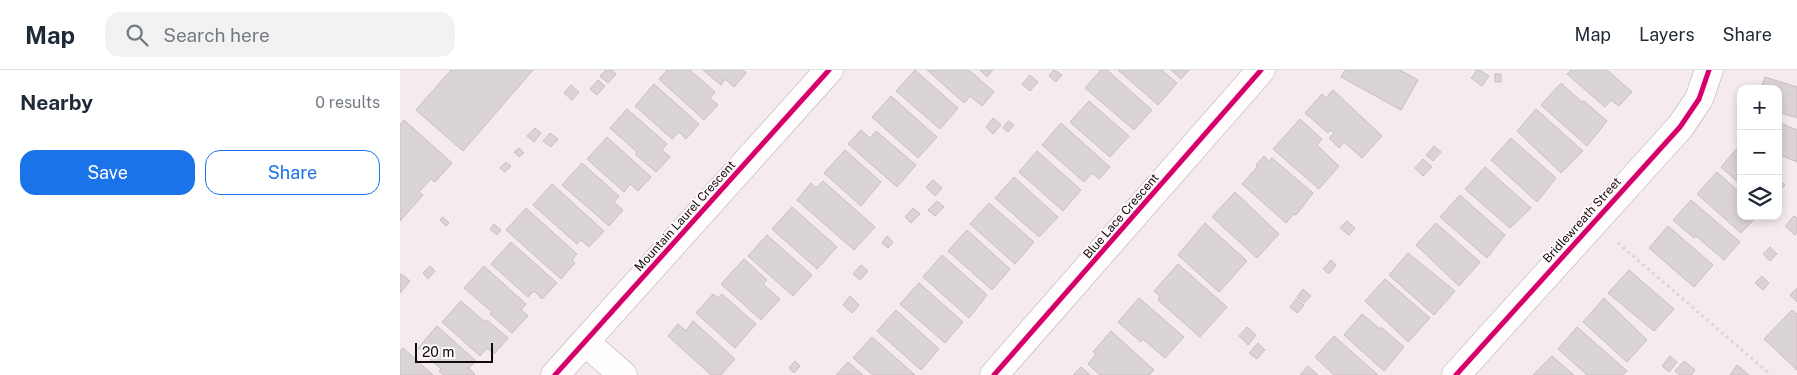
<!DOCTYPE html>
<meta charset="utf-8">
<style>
:root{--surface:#fff;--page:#f2f2f3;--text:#1f2937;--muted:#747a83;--line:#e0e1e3;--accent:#1a73e8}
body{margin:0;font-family:"Public Sans",sans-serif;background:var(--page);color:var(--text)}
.controls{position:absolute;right:15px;top:15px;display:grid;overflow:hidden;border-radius:10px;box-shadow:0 2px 8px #0003}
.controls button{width:45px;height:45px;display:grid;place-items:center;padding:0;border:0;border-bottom:1px solid var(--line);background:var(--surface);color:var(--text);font:25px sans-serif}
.scale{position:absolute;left:15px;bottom:12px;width:78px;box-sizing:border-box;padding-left:5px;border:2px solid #100b0c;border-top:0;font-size:14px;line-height:18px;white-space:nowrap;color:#100b0c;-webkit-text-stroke:4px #fff8fa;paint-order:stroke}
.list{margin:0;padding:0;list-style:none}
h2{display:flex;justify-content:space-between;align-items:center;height:65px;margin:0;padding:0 20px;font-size:21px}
h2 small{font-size:16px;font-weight:400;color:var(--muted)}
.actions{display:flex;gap:10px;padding:15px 20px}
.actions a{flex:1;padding:11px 0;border:1px solid var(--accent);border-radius:15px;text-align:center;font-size:18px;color:var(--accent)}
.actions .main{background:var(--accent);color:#fff}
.icon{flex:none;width:28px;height:28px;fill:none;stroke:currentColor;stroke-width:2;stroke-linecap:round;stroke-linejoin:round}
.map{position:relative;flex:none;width:1397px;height:305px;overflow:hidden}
header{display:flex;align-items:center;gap:30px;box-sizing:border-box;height:70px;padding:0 25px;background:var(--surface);border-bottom:1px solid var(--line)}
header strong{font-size:24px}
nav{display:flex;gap:28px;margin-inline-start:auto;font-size:18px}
.search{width:350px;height:45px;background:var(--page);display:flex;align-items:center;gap:12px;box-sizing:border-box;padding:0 18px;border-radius:15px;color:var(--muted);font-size:19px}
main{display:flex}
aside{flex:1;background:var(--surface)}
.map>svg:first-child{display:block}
.building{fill:#dbd4d7;stroke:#c7bfc1}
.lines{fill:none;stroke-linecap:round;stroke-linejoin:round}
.minor-casing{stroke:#b5aeb0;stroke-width:29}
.path{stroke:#d7d5d5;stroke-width:3;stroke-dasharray:2.5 4;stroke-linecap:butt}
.minor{stroke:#fefcfc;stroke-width:28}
.cycleway-casing{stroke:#fff8fa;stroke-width:8}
.cycleway{stroke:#d6006c;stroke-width:5}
.labels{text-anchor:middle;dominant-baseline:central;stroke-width:4;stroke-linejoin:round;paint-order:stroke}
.street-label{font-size:12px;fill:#100b0c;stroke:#fff8fa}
</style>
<header>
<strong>Map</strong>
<div class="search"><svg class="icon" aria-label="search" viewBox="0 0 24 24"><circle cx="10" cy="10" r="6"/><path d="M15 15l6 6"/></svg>Search here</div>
<nav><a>Map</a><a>Layers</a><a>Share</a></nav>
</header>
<main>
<aside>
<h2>Nearby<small>0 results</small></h2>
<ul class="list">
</ul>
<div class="actions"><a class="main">Save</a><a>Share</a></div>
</aside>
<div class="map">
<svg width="1397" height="305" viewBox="0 0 1397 305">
<rect width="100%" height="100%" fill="#f5ebee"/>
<g class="building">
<polygon points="51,0 133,0 63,81 16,40"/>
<polygon points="206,0 212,0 216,4 208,13 200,6"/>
<polygon points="267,0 290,0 315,22 310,28 318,35 304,50 259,9"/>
<polygon points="303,0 343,0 346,3 334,17 325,9 321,15"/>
<polygon points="515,0 558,38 540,59 496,21"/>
<polygon points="527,0 569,0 594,22 582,36 570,26 564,33"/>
<polygon points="580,0 593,0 587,7"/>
<polygon points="654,0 662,5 656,12 649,6"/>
<polygon points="701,0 707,0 752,40 734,60 685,18"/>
<polygon points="718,0 762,0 777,13 758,35"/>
<polygon points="771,0 789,0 781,9"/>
<polygon points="945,0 1000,0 1018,10 1001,40 941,7"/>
<polygon points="1077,0 1080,0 1089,6 1082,16 1071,8"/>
<polygon points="1171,0 1207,0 1232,22 1219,36 1211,30 1205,37 1167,4"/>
<rect x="1095" y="4" width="6" height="8"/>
<polygon points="630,5 638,12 630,21 622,14"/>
<polygon points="1365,7 1397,17 1397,48 1378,42 1378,19 1361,19"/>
<polygon points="198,10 205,16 197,25 190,19"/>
<polygon points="1161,13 1182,32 1184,31 1207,51 1187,76 1141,35"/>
<polygon points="254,14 299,54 286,69 279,62 272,69 235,36"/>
<polygon points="171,15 179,22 172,30 164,23"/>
<polygon points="933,20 982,66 962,88 944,72 939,78 929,68 934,63 930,60 928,63 905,43 922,24 926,28"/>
<polygon points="491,26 537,67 518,88 472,47"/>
<polygon points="689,31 729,66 710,87 670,52"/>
<polygon points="227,39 267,74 262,80 270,87 256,102 235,84 237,82 210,58"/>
<polygon points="1136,39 1183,81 1161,103 1117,61"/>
<polygon points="593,48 601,55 593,64 586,57"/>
<polygon points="900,49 922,69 917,75 939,96 919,119 873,79"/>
<polygon points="4,50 52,93 35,112 31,109 19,122 23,125 0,151 0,55"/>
<polygon points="608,51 614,55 608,62 603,58"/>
<polygon points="1378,52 1397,60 1397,92 1378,84"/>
<polygon points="661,53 710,97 699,109 692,103 684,112 642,75"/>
<polygon points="135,58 141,63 134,72 127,66"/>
<polygon points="461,60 470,68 476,61 516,95 497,117 448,74"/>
<polygon points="150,63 158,69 151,77 143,71"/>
<polygon points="207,67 251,107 238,121 230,114 224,122 187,89"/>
<polygon points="1111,68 1156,108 1137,132 1091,90"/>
<polygon points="1340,75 1341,76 1341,115 1321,97"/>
<polygon points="1034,76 1041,82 1033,91 1026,85"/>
<polygon points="119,78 124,83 119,87 114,82"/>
<polygon points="445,80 481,112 461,136 424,103"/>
<polygon points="637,81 681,120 663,141 619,102"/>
<polygon points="864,86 869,91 872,88 913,123 896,145 894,144 886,153 842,114 858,96 856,95"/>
<polygon points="1023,89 1032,97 1023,106 1015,98"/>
<polygon points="106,92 111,96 105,102 100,98"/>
<polygon points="182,93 219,126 214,132 223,140 209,156 162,115"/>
<polygon points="1085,97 1131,138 1110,158 1065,119"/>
<polygon points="1317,102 1341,124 1341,146 1357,146 1341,163 1297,124"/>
<polygon points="614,107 658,147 639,167 595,128"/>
<polygon points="1378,109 1385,115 1378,122"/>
<polygon points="533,110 542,118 535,126 526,117"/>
<polygon points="423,111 475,157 454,180 397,130 411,113 416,118"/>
<polygon points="152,114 204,161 189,177 181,170 177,174 133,135"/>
<polygon points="835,122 879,164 857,188 812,147"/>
<polygon points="1060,125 1105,165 1087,188 1040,147"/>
<polygon points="1291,130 1340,172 1324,190 1296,166 1294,168 1273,150"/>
<polygon points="537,131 544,137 535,146 528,140"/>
<polygon points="589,133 634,172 615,194 570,154"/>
<polygon points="392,137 437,177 417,199 372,159"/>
<polygon points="126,138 177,184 172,190 175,193 161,209 106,160"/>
<polygon points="513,138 520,144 511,153 505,147"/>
<polygon points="1394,146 1397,148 1397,162 1395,165 1385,156"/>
<polygon points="43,147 49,153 46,156 40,150"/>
<polygon points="947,151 955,158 949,165 940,158"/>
<polygon points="805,153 847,191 819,222 778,185"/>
<polygon points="1036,153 1080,192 1059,216 1016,175"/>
<polygon points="94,154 101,160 97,165 90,159"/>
<polygon points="1268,156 1313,195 1294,217 1249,178"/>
<polygon points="567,160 610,199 592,220 548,181"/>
<polygon points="367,165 412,205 393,226 348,186"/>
<polygon points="487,166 493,172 488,178 482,173"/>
<polygon points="111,172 157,213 142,229 134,221 128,227 91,194"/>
<polygon points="1370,177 1377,184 1370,191 1363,184"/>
<polygon points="1008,183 1055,221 1034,245 989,205"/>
<polygon points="542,185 587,225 569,248 523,207"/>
<polygon points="344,189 367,210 363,214 380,229 361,250 321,214"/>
<polygon points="931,190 936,195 929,204 923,199"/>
<polygon points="778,194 827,237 800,267 758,230 760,226 754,221"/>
<polygon points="461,195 468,201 460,210 453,204"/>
<polygon points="30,196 35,201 28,209 23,203"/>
<polygon points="84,196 126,234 121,240 128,246 112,263 90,244 92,242 64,218"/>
<polygon points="1229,200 1274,239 1254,261 1208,223"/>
<polygon points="1,204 10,211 0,223 0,205"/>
<polygon points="1362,206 1369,213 1363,220 1355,213"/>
<polygon points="985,209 1030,248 1008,272 965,231"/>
<polygon points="519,213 563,252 545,273 500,234"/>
<polygon points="1397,218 1397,232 1390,225"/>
<polygon points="903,219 911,226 904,233 897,227"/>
<polygon points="313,224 318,228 322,224 356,254 335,278 296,243"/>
<polygon points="450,226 459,235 452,243 443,235"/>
<polygon points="739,228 784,267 765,288 743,269 741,272 718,252"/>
<polygon points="1204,228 1247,270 1227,292 1183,252"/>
<polygon points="896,229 904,235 897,243 890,237"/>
<polygon points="61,231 85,252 87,250 108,268 94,284 87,278 80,286 42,252"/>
<polygon points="496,240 539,279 521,300 477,261"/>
<polygon points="1392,240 1397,244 1397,300 1364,269"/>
<polygon points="962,244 980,259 981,257 1004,277 984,301 944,265"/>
<polygon points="293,251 335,289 321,305 311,305 268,266 278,254 286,261"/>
<polygon points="37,256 76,291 69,298 75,304 74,305 44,305 39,301 41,299 18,278"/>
<polygon points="847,257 856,265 848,275 839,266"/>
<polygon points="1177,257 1227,301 1223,305 1187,305 1158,279"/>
<polygon points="711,261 754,300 749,305 700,305 688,294 696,284 693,282"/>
<polygon points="934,266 978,305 934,305 915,287"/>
<polygon points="472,267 515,305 473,305 453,288"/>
<polygon points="858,273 865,280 857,289 849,283"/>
<polygon points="3,278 33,305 0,305 0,281"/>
<polygon points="1152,286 1174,305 1133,305"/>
<polygon points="1270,286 1277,292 1269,302 1262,296"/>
<polygon points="395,291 400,296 394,303 389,298"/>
<polygon points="1284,291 1295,300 1291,305 1280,305 1275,301"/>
<polygon points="448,292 463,305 436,305"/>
<polygon points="1337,295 1349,305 1330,305"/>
<polygon points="908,296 918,305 900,305"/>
<polygon points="681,297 690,305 673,305"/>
</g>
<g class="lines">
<g class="minor-casing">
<g id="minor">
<polyline points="185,272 223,305"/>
<polyline points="155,305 429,0"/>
<polyline points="594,305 861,0"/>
<polyline points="1056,305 1280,57 1299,29 1309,0"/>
</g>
</g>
<polyline class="path" points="1218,173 1371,305"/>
<use href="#minor" class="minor"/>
<g class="cycleway-casing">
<g id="cycleway">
<polyline points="155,305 429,0"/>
<polyline points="594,305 861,0"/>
<polyline points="1056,305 1280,57 1299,29 1309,0"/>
</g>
</g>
<use href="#cycleway" class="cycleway"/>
</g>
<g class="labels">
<g class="street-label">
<text transform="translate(285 146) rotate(-48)">Mountain Laurel Crescent</text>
<text transform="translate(721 146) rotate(-49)">Blue Lace Crescent</text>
<text transform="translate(1182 150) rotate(-48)">Bridlewreath Street</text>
</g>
</g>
</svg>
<div class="controls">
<button>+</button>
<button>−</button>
<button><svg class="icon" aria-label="layers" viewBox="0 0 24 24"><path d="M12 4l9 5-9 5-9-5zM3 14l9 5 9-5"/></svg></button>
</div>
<div class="scale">20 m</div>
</div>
</main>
